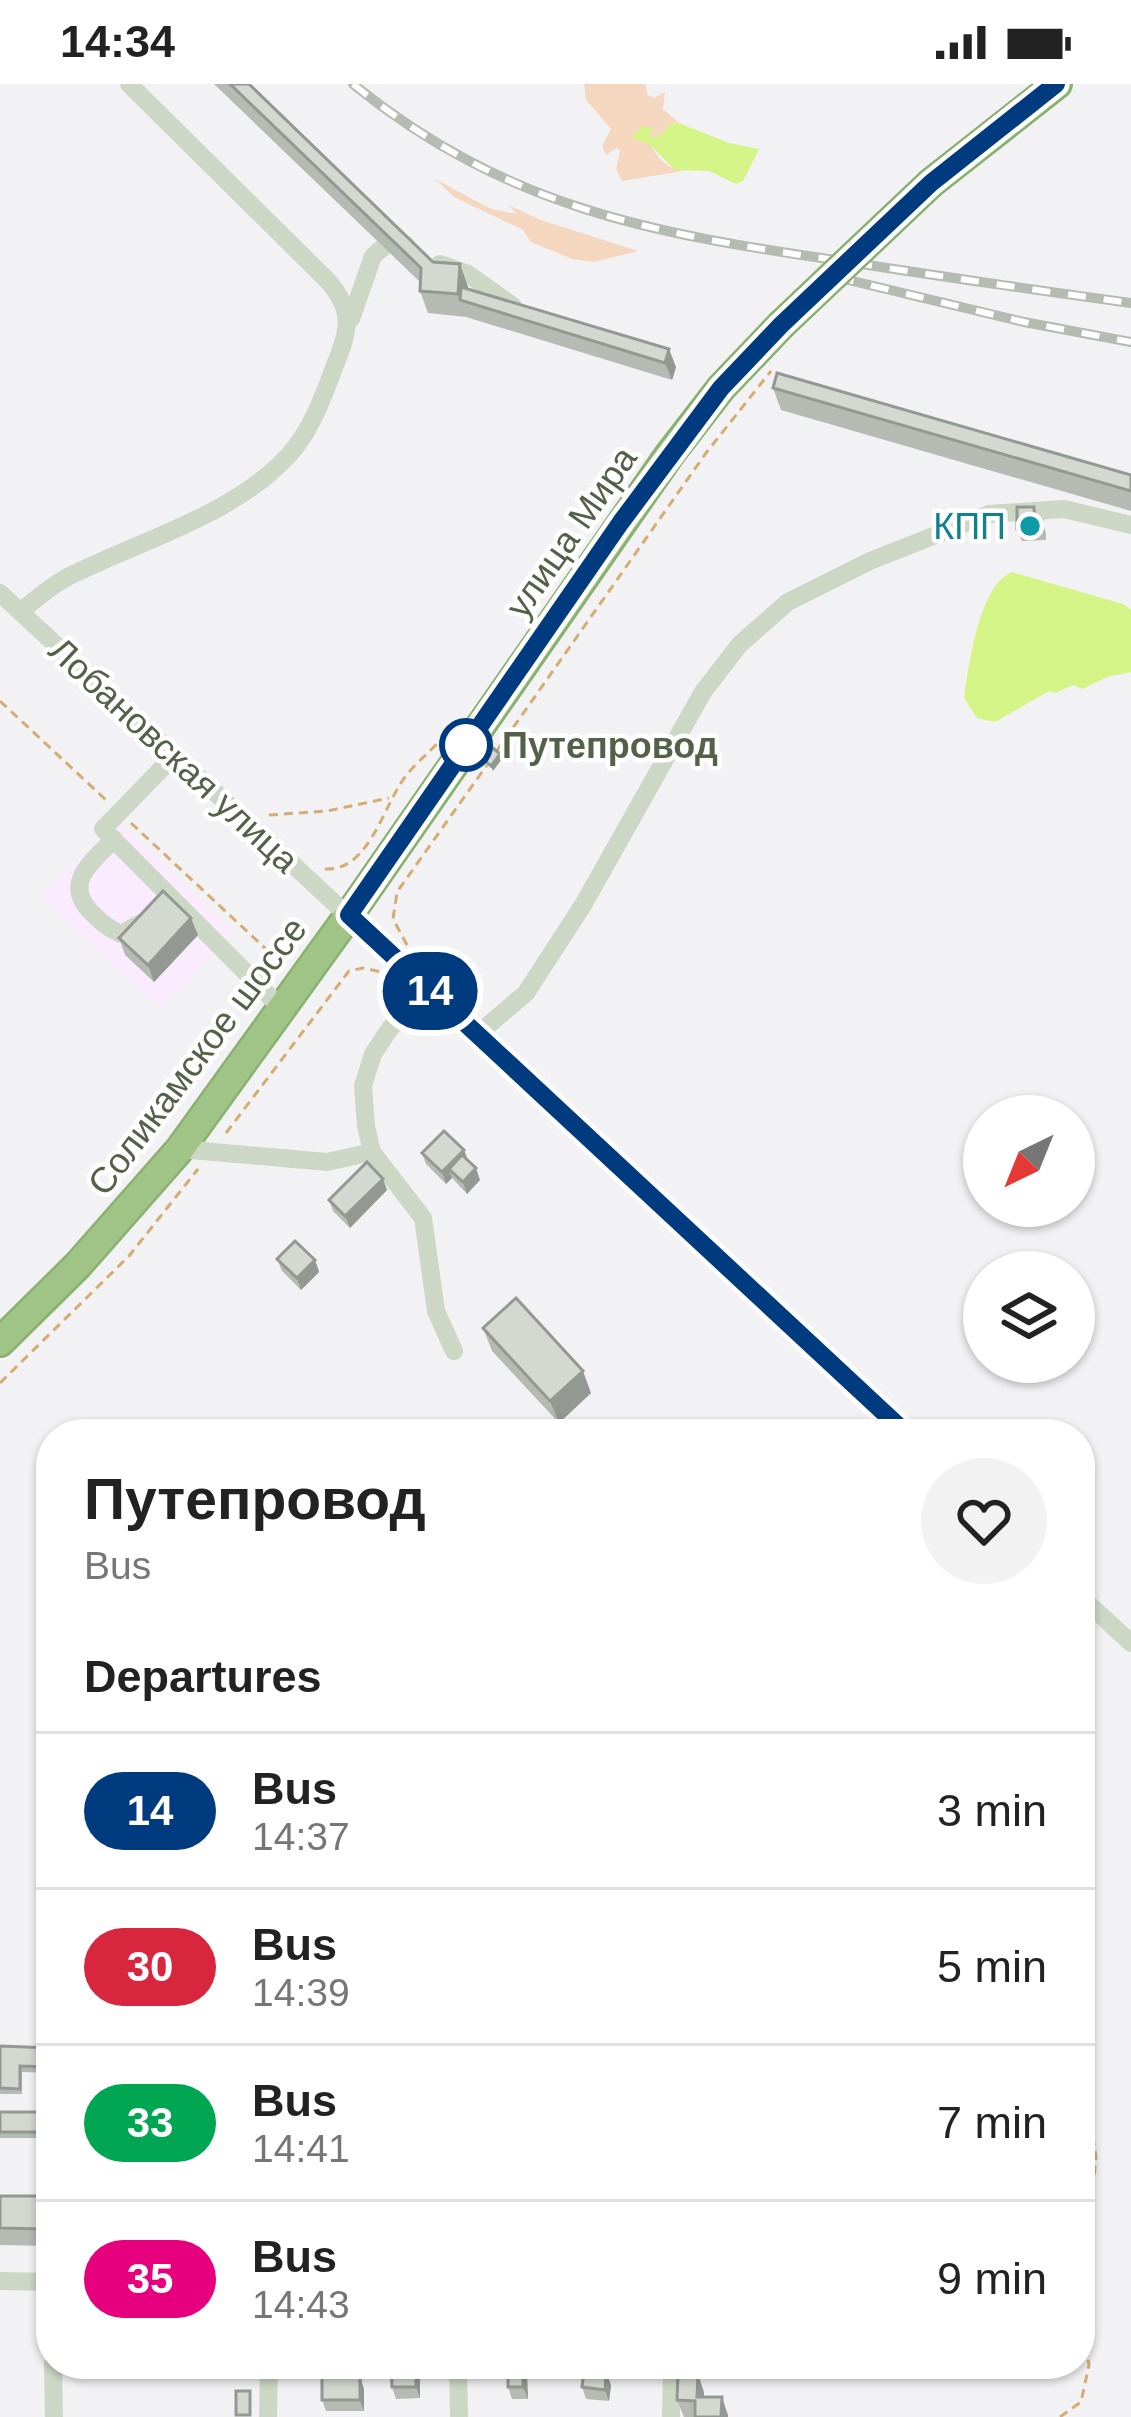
<!DOCTYPE html>
<meta charset="utf-8">
<style>
:root{--surface:#fff;--page:#f2f2f2;--text:#222;--muted:#767676;--line:#e0e0e0}
body{margin:0;font-family:Arial,sans-serif;background:var(--page);color:var(--text);height:100vh;display:flex;flex-direction:column;font-size:45px;white-space:nowrap}
*{box-sizing:border-box;margin:0}
p{font-size:39px;color:var(--muted)}
.icon{flex:none;width:66px;height:66px;fill:none;stroke:currentColor;stroke-width:2;stroke-linecap:round;stroke-linejoin:round}
.map{position:relative;flex:1;overflow:hidden}
.side{position:absolute;left:36px;top:1335px;width:1059px;height:960px;display:flex;flex-direction:column;background:var(--surface);border-radius:48px;box-shadow:0 3px 9px #0004}
.side>*{flex:none}
.badge{padding:0 24px;border-radius:39px;font-size:42px;line-height:78px}
.needle{width:78px;rotate:223deg}
.controls{position:absolute;left:963px;top:1011px;display:grid;gap:24px}
.controls a{display:grid;place-items:center;width:132px;height:132px;border-radius:50%;background:var(--surface);box-shadow:0 3px 9px #0004;font-size:60px}
.map>.badge{position:absolute;translate:-50% -50%;box-shadow:0 0 0 6px #fff}
h2{padding:0 48px;font-size:45px;line-height:108px}
.round{display:grid;place-items:center;flex:none;width:126px;height:126px;border-radius:63px;background:var(--page)}
.head{display:flex;align-items:center;justify-content:space-between;height:204px;padding:0 48px}
h1{font-size:57px;font-weight:700;line-height:90px}
ul{padding:0;list-style:none}
li{display:flex;align-items:center;gap:36px;height:156px;padding:0 48px;border-top:3px solid var(--line)}
li div{flex:1}
li b{display:block;font-size:45px}
li em{font-style:normal}
li .badge{min-width:132px;font-weight:700;text-align:center}
.status{display:flex;justify-content:space-between;align-items:center;height:84px;padding:0 60px;background:var(--surface);direction:ltr}
.status svg{height:33px;fill:currentColor}
.map>svg:first-child{display:block}
.commercial{fill:#faecfe}
.green{fill:#f4d7be}
.water{fill:#d5f488}
.lines{fill:none;stroke-linecap:round;stroke-linejoin:round}
.highway-casing{stroke:#8ab071;stroke-width:32}
.path{stroke:#d5ac73;stroke-width:3;stroke-dasharray:9 6;stroke-linecap:butt}
.minor{stroke:#cdd7c5;stroke-width:18}
.highway{stroke:#9fc486;stroke-width:27}
.rail-casing{stroke:#b4bbb1;stroke-width:10}
.rail{stroke:#fff;stroke-width:6;stroke-dasharray:18;stroke-linecap:butt}
.highway-bridge-casing{stroke:#8ab071;stroke-width:32;stroke-linecap:butt}
.highway-bridge{stroke:#9fc486;stroke-width:27}
.wall{fill:#b5bbb3}
.shaded-wall{fill:#949892}
.building{fill:#d3d9d0;stroke:#949892;stroke-width:3}
.line-casing{stroke:#fff;stroke-width:27}
.line{stroke:#003b80;stroke-width:18}
.culture-dot{fill:#0f9aa8;stroke:#fff;stroke-width:4.5}
.stop-dot{fill:#fff;stroke:#003b80;stroke-width:6}
.labels{text-anchor:middle;dominant-baseline:central;stroke-width:9;stroke-linejoin:round;paint-order:stroke}
.culture-label{font-size:36px;fill:#0d838f;stroke:#fff;text-anchor:end}
.street-label{font-size:36px;fill:#536148;stroke:#fff}
.stop-label{font-size:36px;font-weight:bold;fill:#536148;stroke:#fff;text-anchor:start}
</style>
<div class="status"><b>14:34</b><svg viewBox="0 0 49 12"><path d="M0 12V9h3v3zM5 12V6h3v6zM10 12V3h3v9zM15 12V0h3v12zM26 1h20v11H26zM47 4h2v5h-2z"/></svg></div>
<div class="map">
<svg width="1131" height="2333" viewBox="0 0 1131 2333">
<rect width="100%" height="100%" fill="#f2f2f4"/>
<!-- commercial -->
<path class="commercial" d="M119 738 234 848 161 925 40 812Z"/>
<!-- green -->
<path class="green" d="M584 0H645L648 11 654 14 665 8 663 25 679 39 670 40 662 50 652 54 649 49 653 45 648 43C649 64 660 83 683 87L622 97 616 85 620 67 617 64 606 71 602 62 611 45 586 16Z
M435 95 491 125 517 130 508 121 541 136 638 167 594 178 572 175 531 158 523 146 454 113Z"/>
<!-- water -->
<path class="water" d="M679 39 729 59 759 65 743 97 736 100 709 87 675 86 649 60 631 54 642 42 654 44 649 49 652 54 662 50 670 40Z
M1012 488 1123 520 1131 526V588L1107 593 1083 605 1073 601 1055 609 1049 607 995 638 977 634 964 614C969 581 979 501 1012 488Z"/>
<g class="lines">
<!-- highway casing -->
<g class="highway-casing">
<path id="highway" d="M931 99 1057 0
M0 1258 78 1181 180 1065 349 831 670 370 721 304 781 241"/>
</g>
<!-- path -->
<path class="path" d="M0 617 106 716
M496 668 706 369 771 287
M269 731 327 727 389 714
M131 739 282 880
M325 785C371 788 384 716 409 688 422 673 437 662 449 646
M407 861 393 835 397 808 487 681
M226 1049 349 887 363 884 381 888
M0 1299 129 1172 198 1085
M1080 1567 1094 1551
M1060 2333 1081 2318 1089 2281 1081 2225 1096 2073 1086 2007 1080 1996"/>
<!-- minor -->
<path class="minor" d="M440 180 468 190 513 222
M351 235 373 172 387 160 406 161
M0 509 907 1350
M20 528C34 517 48 504 64 495 137 457 232 433 289 371 312 345 323 313 335 281 349 247 354 228 329 198L129 0
M174 672 103 745 281 924
M114 755C93 777 63 798 90 827 100 837 107 844 121 850L145 837
M429 906 391 943 373 970 363 1002 366 1042 372 1068 423 1134 436 1227 454 1267
M478 950 526 909 583 821 703 608 740 560 788 518 870 477 989 430 1064 425 1131 441
M180 1065 327 1078 372 1068
M1080 1512 1131 1559
M0 2197 51 2198
M53 2280 54 2333
M458 2280 459 2333
M268 2333 269 2280
M671 2333 672 2280"/>
<!-- highway -->
<use href="#highway" class="highway"/>
<!-- rail casing -->
<g class="rail-casing">
<path id="rail" d="M353 0C506 124 654 150 842 177 938 192 1035 206 1131 219
M836 193 1024 238 1131 258"/>
</g>
<!-- rail -->
<use href="#rail" class="rail"/>
<!-- highway-bridge casing -->
<g class="highway-bridge-casing">
<path id="highway-bridge" d="M781 241 931 99"/>
</g>
<!-- highway-bridge -->
<use href="#highway-bridge" class="highway-bridge"/>
</g>
<!-- wall -->
<path class="wall" d="M214 0H249L433 178 460 180 468 205 676 283 672 296 466 233 428 229 420 207V198Z
M773 304 1131 391V427L781 326Z
M1038 434V437H1042L1046 449V456L1022 457 1017 445Z
M198 851 154 898 125 871 119 854Z
M464 1066 468 1077 480 1096 467 1110 452 1094 446 1100 426 1080 422 1069Z
M383 1095 387 1106 350 1144 333 1127 329 1116Z
M277 1175 315 1176 319 1188 301 1206 282 1187Z
M483 1244 591 1309 559 1339 492 1267Z
M0 1962 51 1964V1989L22 1988V2010H0Z
M0 2028H51V2054H0Z
M0 2112 50 2130V2162L0 2161Z
M290 2280V2295L280 2294 278 2289Z
M523 2280 527 2292 528 2315H512L508 2303Z
M698 2280H728V2289H702Z
M420 2289V2314L396 2315 392 2303Z
M606 2289 611 2301 609 2317 586 2315 582 2303Z
M364 2305V2327H326L322 2316Z
M704 2308V2313L728 2331V2333H684L677 2316Z"/>
<!-- shaded-wall -->
<path class="shaded-wall" d="M460 180 468 203 467 218 460 216 458 210Z
M669 265 676 283 672 296 665 279Z
M500 670 502 675 493 687 491 682Z
M191 834 198 851 154 898 148 881Z
M464 1066 468 1077 449 1085 452 1094 446 1100 442 1088Z
M476 1084 480 1096 467 1110 463 1098Z
M383 1095 387 1106 350 1144 345 1132Z
M315 1176 319 1188 301 1206 297 1194Z
M583 1287 591 1309 559 1339 550 1317Z
M44 2112 50 2130V2162L44 2145Z
M416 2280 420 2289V2314L416 2303Z
M523 2280 527 2292 528 2315 523 2303Z
M606 2289 611 2301 609 2317 605 2306Z
M698 2291 704 2308V2330L697 2313Z
M360 2293 364 2305V2327L360 2316Z
M722 2313 728 2331V2333H721Z"/>
<!-- building -->
<path class="building" d="M230 0H249L433 178 460 180 458 210 420 207 421 184Z
M461 203 669 265 665 279 460 216Z
M777 289 1131 391V407L773 304Z
M1017 423H1034L1035 438 1042 437V445H1017Z
M493 664 500 670 491 682 484 676Z
M163 807 191 834 148 881 119 854Z
M444 1047 464 1066 442 1088 422 1069Z
M462 1071 476 1084 463 1098 449 1085Z
M367 1078 383 1095 345 1132 329 1116Z
M295 1157 315 1176 297 1194 277 1175Z
M516 1214 583 1287 550 1317 483 1244Z
M0 1962 51 1964V1983L20 1982V2005L0 2004Z
M0 2028H51V2048H0Z
M0 2112H44V2145L0 2144Z
M279 2280H288V2289H278Z
M391 2280H416V2303H392Z
M508 2280H523V2303H508Z
M584 2287 606 2289 605 2306 582 2303Z
M678 2290 698 2291 697 2313H722L721 2333H695V2317L677 2316Z
M322 2293H360V2316H322Z
M236 2307H250V2331H236Z"/>
<g class="lines">
<!-- line casing -->
<g class="line-casing">
<path id="line" d="M907 1350 349 831 621 438 721 304 781 241 931 99 1056 0"/>
</g>
<!-- line -->
<use href="#line" class="line"/>
</g>
<!-- markers -->
<circle class="culture-dot" cx="1030" cy="442" r="12"/>
<circle class="stop-dot" cx="466" cy="661" r="24"/>
<g class="labels">
<!-- culture labels -->
<g class="culture-label">
<text x="1006" y="442">КПП</text>
</g>
<!-- street labels -->
<g class="street-label">
<text transform="translate(571 448) rotate(-55)">улица Мира</text>
<text transform="translate(174 671) rotate(43)">Лобановская улица</text>
<text transform="translate(197 972) rotate(-53)">Соликамское шоссе</text>
</g>
<!-- stop labels -->
<g class="stop-label">
<text x="502" y="661">Путепровод</text>
</g>
</g>
</svg>
<div class="controls">
<a><svg class="needle" viewBox="-14 -14 28 28"><path d="M0-13l5 13h-10z" fill="#e53935"/><path d="M0 13l5-13h-10z" fill="#767676"/></svg></a>
<a><svg class="icon" aria-label="layers" viewBox="0 0 24 24"><path d="M12 4l9 5-9 5-9-5zM3 14l9 5 9-5"/></svg></a>
</div>
<b class="badge" style="left:430px;top:907px;background:#003b80;color:#fff">14</b>
<section class="side">
<div class="head"><div><h1>Путепровод</h1><p>Bus</p></div><a class="round"><svg class="icon" aria-label="heart" viewBox="0 0 24 24"><path d="M12 20l-8-8c-3-5 5-10 8-4 3-6 11-1 8 4z"/></svg></a></div>
<h2>Departures</h2>
<ul>
<li><span class="badge" style="background:#003b80;color:#fff">14</span><div><b>Bus</b><p>14:37</p></div><em>3 min</em></li>
<li><span class="badge" style="background:#d7263d;color:#fff">30</span><div><b>Bus</b><p>14:39</p></div><em>5 min</em></li>
<li><span class="badge" style="background:#00a651;color:#fff">33</span><div><b>Bus</b><p>14:41</p></div><em>7 min</em></li>
<li><span class="badge" style="background:#e6007e;color:#fff">35</span><div><b>Bus</b><p>14:43</p></div><em>9 min</em></li>
</ul>
</section>
</div>
